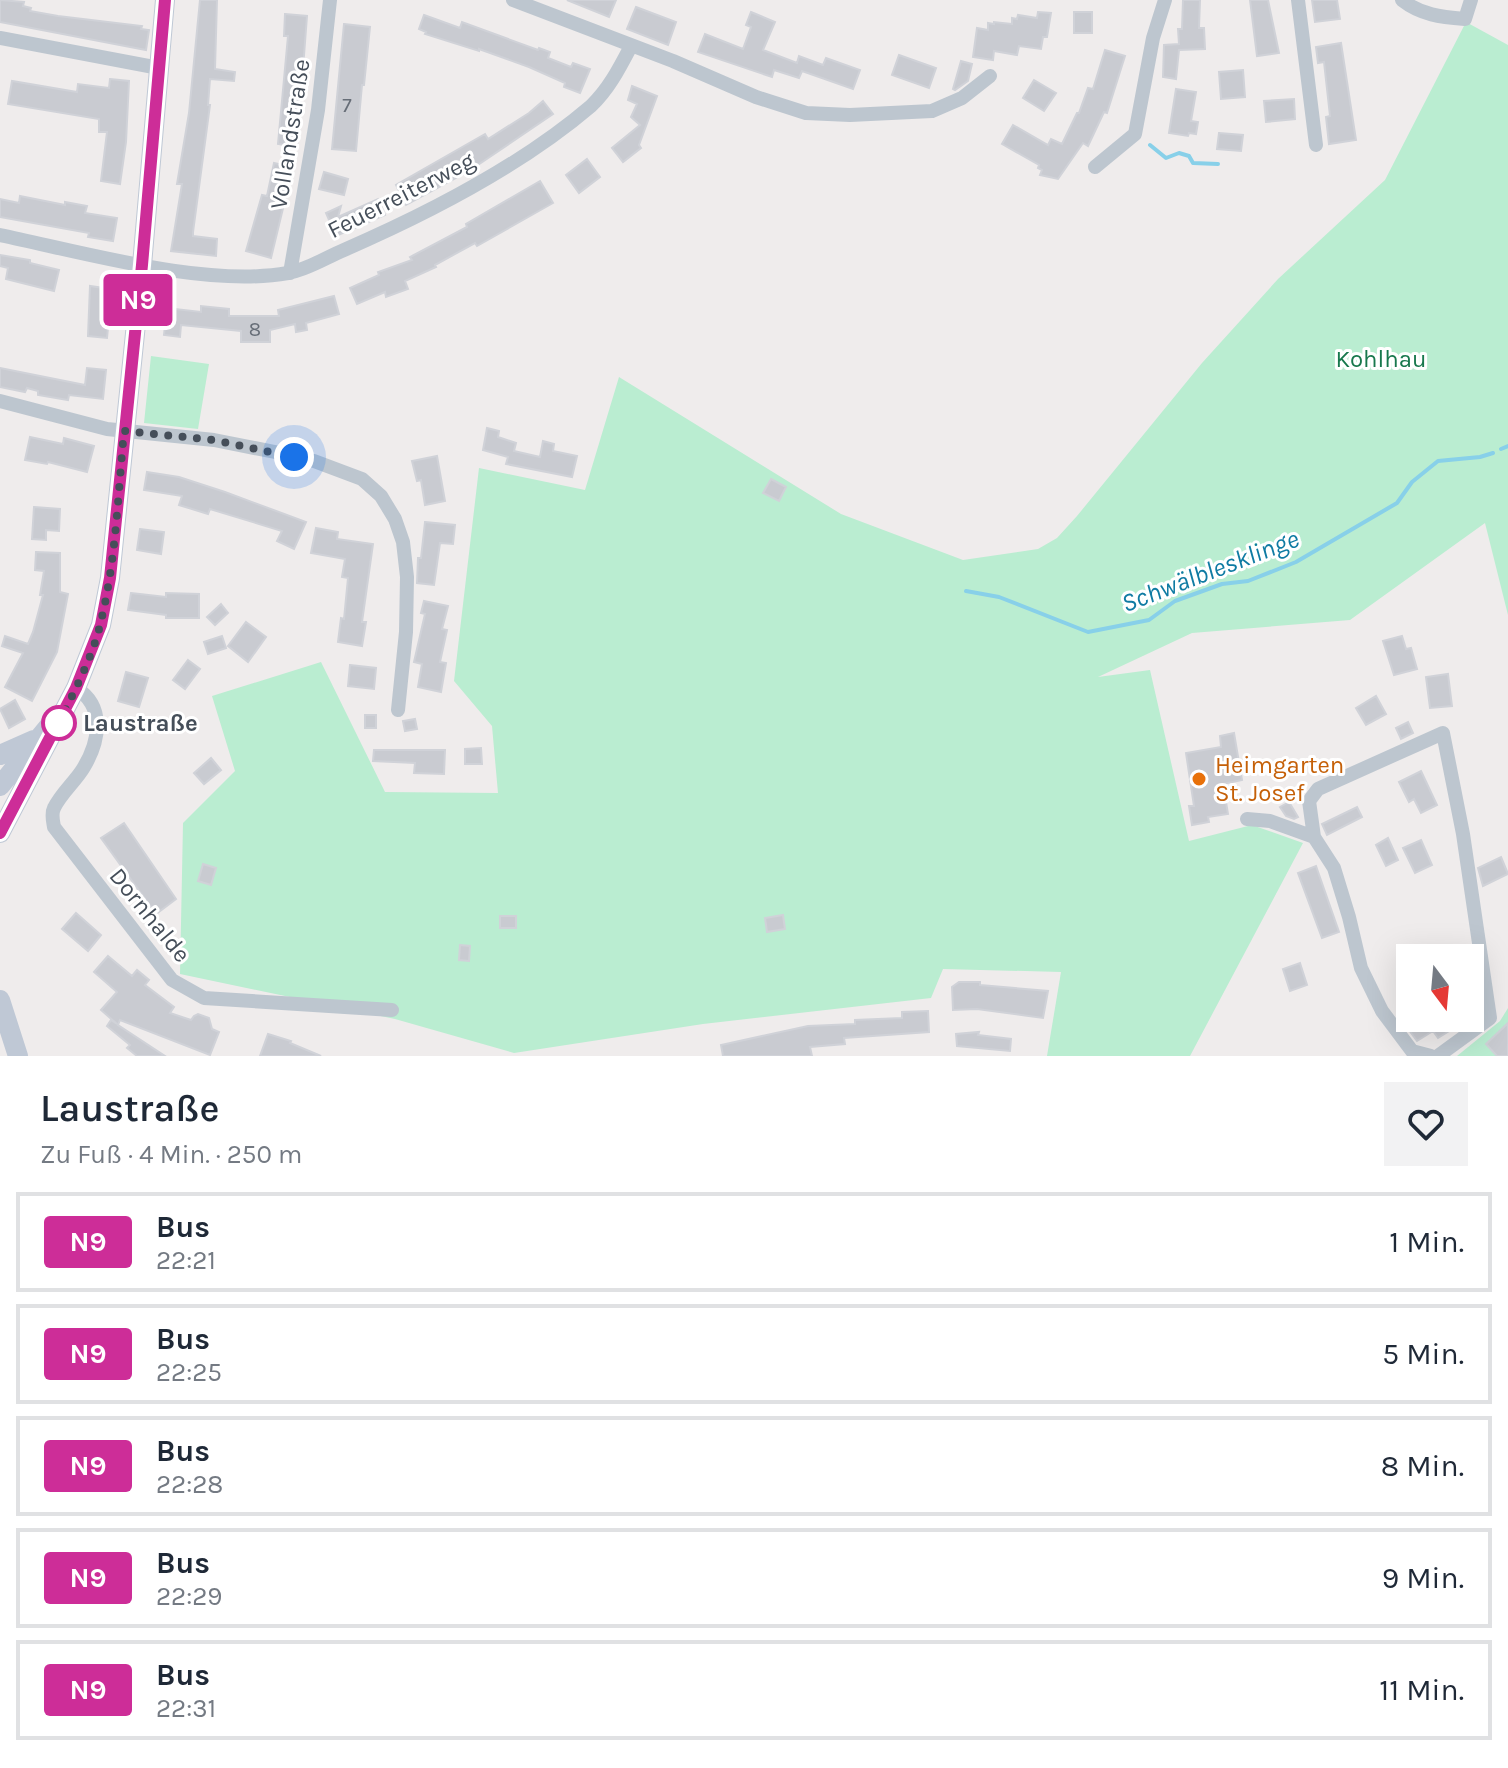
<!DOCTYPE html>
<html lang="de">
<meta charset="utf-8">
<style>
:root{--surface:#fff;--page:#f2f2f3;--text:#1f2937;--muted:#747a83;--line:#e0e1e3}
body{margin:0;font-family:Karla,sans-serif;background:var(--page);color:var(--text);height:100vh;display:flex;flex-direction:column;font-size:30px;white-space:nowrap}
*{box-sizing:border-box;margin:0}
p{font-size:26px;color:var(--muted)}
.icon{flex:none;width:44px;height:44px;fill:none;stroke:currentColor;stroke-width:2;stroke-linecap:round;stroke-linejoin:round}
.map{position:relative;height:1056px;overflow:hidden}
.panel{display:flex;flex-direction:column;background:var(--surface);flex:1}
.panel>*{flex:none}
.badge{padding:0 16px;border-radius:6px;font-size:28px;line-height:52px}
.needle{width:52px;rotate:164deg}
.controls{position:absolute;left:1396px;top:944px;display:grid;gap:16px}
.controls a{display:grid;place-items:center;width:88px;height:88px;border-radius:0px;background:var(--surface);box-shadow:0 8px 32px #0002;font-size:40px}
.you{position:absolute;width:40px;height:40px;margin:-20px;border:6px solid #fff;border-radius:50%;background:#1a73e8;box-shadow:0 0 0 12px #1a73e833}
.map>.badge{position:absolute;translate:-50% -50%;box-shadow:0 0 0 4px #fff}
.round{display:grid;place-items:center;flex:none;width:84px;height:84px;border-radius:0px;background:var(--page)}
.head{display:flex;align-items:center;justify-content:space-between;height:136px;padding:0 40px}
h1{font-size:38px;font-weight:600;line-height:60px}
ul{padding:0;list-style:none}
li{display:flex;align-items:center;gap:24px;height:100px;margin:0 16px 12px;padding:0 24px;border:4px solid var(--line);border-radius:0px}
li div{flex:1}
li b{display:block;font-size:30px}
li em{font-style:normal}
li .badge{min-width:88px;font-weight:700;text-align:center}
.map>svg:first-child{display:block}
.green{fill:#baedd1}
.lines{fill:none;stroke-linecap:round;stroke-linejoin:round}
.stream{stroke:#88d0e9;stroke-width:4}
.building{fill:#c9cbd1;stroke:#d0d2d8;stroke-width:2}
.street{stroke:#bdc6cf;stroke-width:14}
.secondary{stroke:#bfc8d5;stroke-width:20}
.line-casing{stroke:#fff;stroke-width:18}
.line{stroke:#cd2d98;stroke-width:12}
.walk{stroke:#454e59;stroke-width:8;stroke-dasharray:0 14.4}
.stop-dot{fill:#fff;stroke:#cd2d98;stroke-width:4}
.food-dot{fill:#e8710a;stroke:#fff;stroke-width:3}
.labels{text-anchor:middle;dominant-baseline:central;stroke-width:6;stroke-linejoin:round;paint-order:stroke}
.number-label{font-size:20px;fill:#666d77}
.street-label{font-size:24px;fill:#454e59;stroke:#fff}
.park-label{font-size:24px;fill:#18784d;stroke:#fff}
.stop-label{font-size:24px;font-weight:bold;fill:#454e59;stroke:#fff;text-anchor:start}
.food-label{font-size:24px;fill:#c56008;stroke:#fff;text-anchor:start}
.water-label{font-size:26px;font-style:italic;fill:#0f7ba3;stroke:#fff}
</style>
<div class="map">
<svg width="1508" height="1056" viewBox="0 0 1508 1056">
<rect width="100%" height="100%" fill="#efecec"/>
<!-- green -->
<path class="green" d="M1466 22 1508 45V615L1485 523 1350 620 1192 633 1098 677 1150 670 1189 841 1252 825 1303 843 1190 1056H1047L1061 972 943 969 931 998 703 1024 514 1053 395 1019 180 974 183 823 235 771 212 696 321 662 385 792 498 793 492 726 454 681 479 468 585 490 619 377 841 514 963 560 1038 549 1057 538 1077 516 1202 363 1278 279 1385 180Z
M151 356 209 364 198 429 144 423Z
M1508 1008V1056H1457L1500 1021Z"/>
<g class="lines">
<!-- stream -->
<path class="stream" d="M1150 145 1166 158 1179 153 1189 156 1193 163 1218 164
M1501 449 1508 446
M966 591 999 597 1088 632 1149 620 1175 601 1222 584 1248 581 1296 562 1397 503 1412 482 1438 461 1480 457 1493 453"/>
</g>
<!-- building -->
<path class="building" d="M0 0 24 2 23 6 31 8 30 11 58 16 142 26 141 29 149 30 146 50 0 22Z
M200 0H217L215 69 235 72 234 81 210 79 208 105H210L193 232V236L217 239 216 256 171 251 182 184H177L189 113Z
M567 0H616L609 17Z
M1183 0H1200L1199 28H1204L1205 49 1179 50 1176 79 1163 77 1164 45 1179 44 1178 29H1182Z
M1250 0H1268L1279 53 1257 56Z
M1312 0H1337L1340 19 1315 22Z
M636 7 676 22 668 45 627 29Z
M751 12 775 22 763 50 797 63 799 56 823 65 826 58 860 70 853 89 802 71 799 78 774 70 772 77 698 52 705 34 743 49 751 27 746 25Z
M1038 12 1051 13 1047 37H1043L1041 49 1019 46 1017 55 994 51 993 60 973 57 977 28 988 30V23L994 24V22L1012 24V18L1017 19 1018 15 1037 18Z
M1074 12H1092V33H1074Z
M285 14 307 16 297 147 278 144 288 36H284Z
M424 15 460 28 462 22 538 50 539 48 550 52 548 58 571 67 573 63 590 69 580 93 564 87 565 83 529 67 479 49V51L425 34 426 32 419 29Z
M344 24 370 27 364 85H362L356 151 332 149Z
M1341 43 1356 140 1329 144 1326 117 1330 116 1324 62 1318 63 1316 47Z
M1105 50 1125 56 1107 113 1104 112 1088 146 1083 143 1058 179 1040 175 1042 170 1038 168 1039 165 1002 144 1013 125 1048 145 1051 139 1062 144 1077 113H1079L1088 88 1093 89Z
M899 55 936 68 929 88 892 75Z
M961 61 972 64 968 81 955 90 953 89Z
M1243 70 1245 97 1221 99 1219 72Z
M110 79 129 81 126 142 120 184 101 181 107 132H99V119L8 104 12 81 77 92 78 84 109 88Z
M1034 80 1056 93 1044 111 1023 98Z
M632 86 657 96 639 145 641 148 623 162 612 148 640 125 631 117 637 104 628 100Z
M1176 89 1196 92 1191 121 1198 122 1196 134 1189 133 1188 136 1169 133Z
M1294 99 1295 119 1266 122 1264 101Z
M543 101 553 114 469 171 406 205 396 185 485 134 488 139 529 113Z
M1219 133 1243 135 1241 151 1217 149Z
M587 159 600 177 579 193 566 175Z
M274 163 293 167 271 258 246 251 262 195 267 196Z
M324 172 348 179 344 195 319 189Z
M540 181 553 203 477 246 475 243 435 265 436 267 405 281 408 289 386 297 385 292 357 304 350 288 379 275 378 272 412 260 410 257 467 227 466 224Z
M20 196 65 205V202L87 206 85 213 117 218 113 241 88 237 89 233 0 217V199L19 203Z
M378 199 385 215 336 236 326 213 341 206 338 217Z
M0 255 30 260V263L59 270 54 291 6 279 8 268 0 266Z
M104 279 121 280 120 298H111L107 338 88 336 90 286 104 288Z
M334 296 339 314 306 323 307 330 296 332 295 324 270 330V342H241V331L181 325 180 337 164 335 167 308 201 312V306L229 309V316H279L278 310Z
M0 368 85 385 87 368 106 370 103 399 69 395 68 400 38 395V391L27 388 25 392 0 387Z
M487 428 499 431 498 437 516 443 514 451 540 457 543 441 554 444 553 451 577 456 572 477 506 464 508 457 483 450Z
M30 437 63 444 64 438 94 446 87 472 48 462 47 464 25 460Z
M437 456 445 501 425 505 421 480 417 481 412 461Z
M147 472 179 477 225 492 306 522 294 549 277 541 282 531 210 509 208 514 179 505 182 496 144 490Z
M771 479 786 487 779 501 763 493Z
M34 507 60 509 59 531 46 530V540L32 539Z
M425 522 455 525 453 544 440 543 434 585 417 583 418 558H421Z
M316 528 338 532 337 539 373 544 362 622H366L362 646 338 642 341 618 344 619 348 578 342 577 345 559 311 553Z
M140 529 164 532 161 554 137 550Z
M36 552 60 553V592L68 594 57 652 32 701 5 687 23 653 2 646 5 636 28 644 33 632 43 595H40L44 571 35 570Z
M131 593 166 597V593L199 594V618H166V615L128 610Z
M424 601 448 606 442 629 447 630 440 662 446 663 441 692 418 687 422 664 414 662 425 614 421 613Z
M221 604 228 613 215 625 207 617Z
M246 622 266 637 248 662 228 646Z
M222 636 226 648 208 654 204 642Z
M1402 636 1406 649 1411 648 1417 669 1394 675 1383 641Z
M188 660 200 669 185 689 173 680Z
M350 665 376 668 374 689 348 686Z
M126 672 148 678 139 707 118 701Z
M1448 674 1452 706 1430 708 1426 677Z
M1376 696 1386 714 1366 725 1356 708Z
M15 700 25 719 9 728 0 709Z
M365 715H376V728H365Z
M415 719 417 729 405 731 403 721Z
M1408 722 1413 733 1401 739 1396 728Z
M1234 733 1242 780 1223 784 1228 814 1208 817 1209 822 1192 825 1189 806H1194L1186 753 1221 747 1220 736Z
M481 748 482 764H465V749Z
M374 750H445L444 774 414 773 415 763 373 761Z
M211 758 221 770 204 784 194 773Z
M1421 771 1437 805 1421 813 1414 799 1409 802 1399 782Z
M1289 802 1298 817 1294 819 1286 816 1280 807Z
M1357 807 1362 817 1327 835 1322 824Z
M124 823 176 899 156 914 101 838Z
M1388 838 1398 860 1386 866 1376 845Z
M1421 840 1432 865 1415 873 1403 848Z
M1501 857 1508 874 1483 886 1478 868Z
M203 864 216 868 211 885 198 881Z
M1316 866 1339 932 1322 938 1298 873Z
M76 913 101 935 88 951 62 929Z
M783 915 785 929 767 932 765 918Z
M500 916H516V928H500Z
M460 945 470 946 469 961 459 960Z
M108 956 132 976 137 970 149 980 145 985 174 1007 170 1013 191 1020 194 1016 198 1014 209 1018 212 1029 219 1032 210 1055 120 1020 118 1025 165 1056H137L127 1048 130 1045 107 1026 111 1020 117 1024 101 1010 117 992 94 972Z
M1300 963 1307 985 1290 991 1283 969Z
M959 982H980V985L1048 991 1043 1018 977 1009 953 1010 952 987Z
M928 1011 929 1032 844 1038 845 1044 810 1047 812 1056H723L721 1045 808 1026 855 1024V1020L902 1018V1012Z
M1400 1018H1425L1431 1028 1446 1018H1470L1438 1038 1433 1031 1417 1041Z
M1508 1023V1056H1497L1486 1044Z
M979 1032 978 1035 1011 1039 1010 1051 957 1046 956 1034Z
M268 1034 291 1041 290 1043 321 1056H260Z"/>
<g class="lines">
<!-- street -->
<path class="street" d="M513 0 673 61 756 97 806 113 850 115 932 111 962 98 990 76
M1298 0 1316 145
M1402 0C1421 15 1441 17 1465 19L1471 0
M0 38 159 68
M1095 167 1135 134 1153 38 1165 0
M0 235C82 252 207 288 288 273 307 270 327 257 344 250 427 214 522 165 591 106 609 89 620 67 631 46
M290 273 318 110 330 0
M0 401 107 429 214 440 275 452 314 461 362 479 381 496 395 519 403 542 407 577 406 632 398 710
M76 688C105 706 100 740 84 767 76 781 61 793 54 808 51 814 53 821 54 827L172 980 204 998 392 1010
M1247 819 1270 821 1314 837
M1431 1056 1412 1051 1382 1011 1361 968 1349 917 1334 868 1314 837 1309 801 1318 789 1443 733 1463 834 1490 1018 1438 1056"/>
<!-- secondary -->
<path class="secondary" d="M0 755 34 740
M0 786 49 726
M0 833 76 688 101 625 110 578 142 265 165 0
M0 1000 18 1056"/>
</g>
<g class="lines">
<!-- line casing -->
<g class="line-casing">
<path id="line" d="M0 833 76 688 101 625 110 578 142 265 165 0"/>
</g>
<!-- line -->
<use href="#line" class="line"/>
<!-- walk -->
<path class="walk" d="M59 723 56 729C72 695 93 658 101 621 116 560 118 494 124 431L214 440 294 457"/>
</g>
<!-- markers -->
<circle class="stop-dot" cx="59" cy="723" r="16"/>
<circle class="food-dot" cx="1199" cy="779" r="8"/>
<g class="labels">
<!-- number labels -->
<g class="number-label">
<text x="347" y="105">7</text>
<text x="255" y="329">8</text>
</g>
<!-- street labels -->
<g class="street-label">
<text transform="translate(290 134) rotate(-81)">Vollandstraße</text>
<text transform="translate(401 195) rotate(-27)">Feuerreiterweg</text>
<text transform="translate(150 915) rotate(51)">Dornhalde</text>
</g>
<!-- park labels -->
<g class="park-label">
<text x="1381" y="359">Kohlhau</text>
</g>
<!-- stop labels -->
<g class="stop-label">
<text x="83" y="723">Laustraße</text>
</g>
<!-- food labels -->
<g class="food-label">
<text x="1215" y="765">Heimgarten<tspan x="1215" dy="28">St. Josef</tspan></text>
</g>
<!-- water labels -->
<g class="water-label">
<text transform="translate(1210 571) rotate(-21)">Schwälblesklinge</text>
</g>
</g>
</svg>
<div class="controls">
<a><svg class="needle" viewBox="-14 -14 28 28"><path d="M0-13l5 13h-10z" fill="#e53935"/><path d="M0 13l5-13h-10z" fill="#747a83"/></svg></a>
</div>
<div class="you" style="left:294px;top:457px"></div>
<b class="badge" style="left:138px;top:300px;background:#cd2d98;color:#fff">N9</b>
</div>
<section class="panel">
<div class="head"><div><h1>Laustraße</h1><p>Zu Fuß · 4 Min. · 250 m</p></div><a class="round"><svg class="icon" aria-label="heart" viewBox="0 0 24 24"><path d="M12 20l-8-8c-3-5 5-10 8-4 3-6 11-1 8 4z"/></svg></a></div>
<ul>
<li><span class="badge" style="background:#cd2d98;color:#fff">N9</span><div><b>Bus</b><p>22:21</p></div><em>1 Min.</em></li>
<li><span class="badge" style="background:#cd2d98;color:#fff">N9</span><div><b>Bus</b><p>22:25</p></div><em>5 Min.</em></li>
<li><span class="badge" style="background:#cd2d98;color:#fff">N9</span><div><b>Bus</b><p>22:28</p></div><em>8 Min.</em></li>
<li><span class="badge" style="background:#cd2d98;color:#fff">N9</span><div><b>Bus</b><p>22:29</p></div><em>9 Min.</em></li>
<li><span class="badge" style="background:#cd2d98;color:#fff">N9</span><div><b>Bus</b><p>22:31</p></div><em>11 Min.</em></li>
</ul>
</section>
